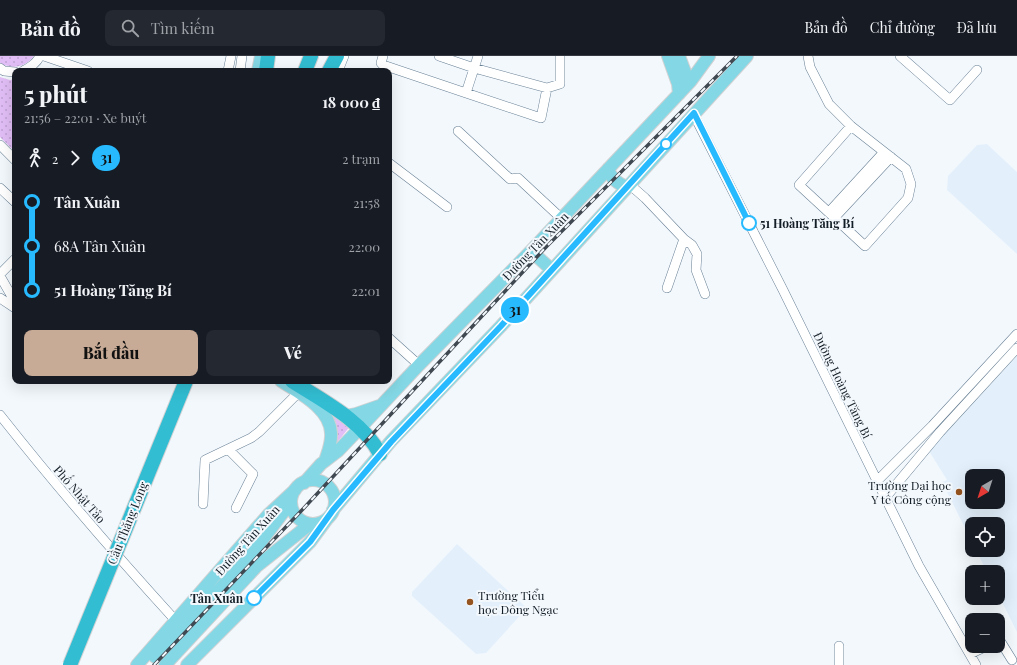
<!DOCTYPE html>
<html lang="vi">
<meta charset="utf-8">
<style>
:root{--surface:#171b24;--page:#242831;--text:#f1f3f6;--muted:#9ea1a6;--line:#363941;--accent:#c8ab96}
body{margin:0;font-family:"Playfair Display",serif;background:var(--page);color:var(--text);height:100vh;display:flex;flex-direction:column;font-size:15px;white-space:nowrap}
*{box-sizing:border-box;margin:0}
p{font-size:13px;color:var(--muted)}
.icon{flex:none;width:22px;height:22px;fill:none;stroke:currentColor;stroke-width:2;stroke-linecap:round;stroke-linejoin:round}
.map{position:relative;flex:1;overflow:hidden}
.panel{position:absolute;left:12px;top:12px;width:380px;height:316px;display:flex;flex-direction:column;background:var(--surface);border-radius:8px;box-shadow:0 4px 16px #0002}
.panel>*{flex:none}
.badge{padding:0 8px;border-radius:13px;font-size:14px;line-height:26px}
.needle{width:26px;rotate:219deg}
.tools{position:absolute;left:965px;top:413px;display:grid;gap:8px}
.tools a{display:grid;place-items:center;width:40px;height:40px;border-radius:8px;background:var(--surface);box-shadow:0 4px 16px #0002;font-size:20px}
.map>.badge{position:absolute;translate:-50% -50%;box-shadow:0 0 0 2px #fff}
.legs{display:flex;align-items:center;gap:6px;height:44px;padding:0 12px;font-size:13px}
.legs p{margin-inline-start:auto}
.headline{display:flex;align-items:center;justify-content:space-between;height:68px;padding:0 12px}
h1{font-size:22px;font-weight:800;line-height:30px}
.button{display:flex;gap:8px;margin-top:auto;padding:8px 12px}
.button a{flex:1;height:46px;border-radius:8px;background:var(--accent);color:#111;font-size:16px;font-weight:800;line-height:46px;text-align:center}
.button a+a{background:var(--page);color:var(--text)}
ul{padding:0 12px;list-style:none}
li{display:flex;align-items:center;gap:14px;height:44px;font-size:15px}
li i{display:grid;place-items:center;width:6px;height:100%;margin:0 5px;background:currentColor}
li i::after{content:'';width:10px;height:10px;margin:-5px;border:3px solid;border-radius:50%;background:var(--surface)}
li p{margin-inline-start:auto}
li:first-child i{background:linear-gradient(#0000 50%,currentColor 0)}
li:last-child i{background:linear-gradient(currentColor 50%,#0000 0)}
header{display:flex;align-items:center;gap:24px;box-sizing:border-box;height:56px;padding:0 20px;background:var(--surface);border-bottom:1px solid var(--line)}
header strong{font-size:19px}
nav{display:flex;gap:22px;margin-inline-start:auto;font-size:14px}
.search{width:280px;height:36px;background:var(--page);display:flex;align-items:center;gap:10px;box-sizing:border-box;padding:0 14px;border-radius:8px;color:var(--muted);font-size:15px}
.map>svg:first-child{display:block}
.built{fill:#e3f0fb;fill-rule:evenodd}
.grass{fill:url(#grass-dots)}
.lines{fill:none;stroke-linecap:round;stroke-linejoin:round}
.minor-casing{stroke:#698195;stroke-width:10}
.major-casing{stroke:#d0d2d3;stroke-width:14}
.highway-casing{stroke:#d0d2d3;stroke-width:16}
.minor{stroke:#fff;stroke-width:9}
.major{stroke:#84d7e4;stroke-width:12}
.highway{stroke:#32bdd2;stroke-width:14}
.rail-casing{stroke:#404951;stroke-width:3.5}
.rail{stroke:#f3f8fd;stroke-width:2;stroke-dasharray:6;stroke-linecap:butt}
.highway-bridge-casing{stroke:#d0d2d3;stroke-width:16;stroke-linecap:butt}
.highway-bridge{stroke:#32bdd2;stroke-width:14}
.line-1-casing{stroke:#fff;stroke-width:9}
.line-1{stroke:#27baff;stroke-width:6}
.stop-1-dot{fill:#fff;stroke:#27baff;stroke-width:2}
.poi-dot{fill:#965421;stroke:#f3f8fd;stroke-width:1.5}
.labels{text-anchor:middle;dominant-baseline:central;stroke-width:4;stroke-linejoin:round;paint-order:stroke}
.stop-label{font-size:12px;font-weight:bold;fill:#131d25;stroke:#f3f8fd;text-anchor:start}
.street-label{font-size:12px;fill:#131d25;stroke:#f3f8fd}
.poi-label{font-size:12px;fill:#131d25;stroke:#f3f8fd;text-anchor:end}
</style>
<header>
<strong>Bản đồ</strong>
<div class="search"><svg class="icon" aria-label="search" viewBox="0 0 24 24"><circle cx="10" cy="10" r="6"/><path d="M15 15l6 6"/></svg>Tìm kiếm</div>
<nav><a>Bản đồ</a><a>Chỉ đường</a><a>Đã lưu</a></nav>
</header>
<div class="map">
<svg width="1017" height="609" viewBox="0 0 1017 609">
<defs>
<pattern id="grass-dots" width="8" height="8" patternUnits="userSpaceOnUse"><rect width="8" height="8" fill="#e1bef6"/><path d="M2 2h.1M6 6h.1" fill="none" stroke="#c0a3d3" stroke-width="1.8" stroke-linecap="round"/></pattern>
</defs>
<rect width="100%" height="100%" fill="#f3f8fd"/>
<!-- built -->
<path class="built" d="M977 89 987 88 1017 116V198L947 134 948 120Z
M1017 300V576L998 538V516H987L976 494H998V468H972V486L942 426 947 424 929 395ZM972 420H998V446H972Z
M457 488 527 552 486 597 476 598 412 540V536Z"/>
<!-- grass -->
<path class="grass" d="M0 0H34C25 11 13 14 0 7Z
M0 21 10 24 15 23V96L0 81Z
M329 353 351 369 332 393Z"/>
<g class="lines">
<!-- minor casing -->
<g class="minor-casing">
<path id="minor" d="M44 0 88 15
M383 0 381 7 383 9 466 37
M439 0 474 12 547 32 560 28V0
M478 0 466 37 541 62 547 32
M808 0 810 11 829 48 851 70 906 113 911 128 908 142 865 190 799 129 851 70
M900 0 950 44 977 14
M0 12 4 15 15 16
M23 15C30 11 36 8 40 0
M228 15 231 0
M240 15 242 0
M338 15 344 0
M693 57 783 234 919 510 976 609
M458 75 510 123 518 122 561 162
M0 89 15 104
M389 107 447 151
M629 128 645 142 684 183 692 189 697 198 696 214 705 238
M0 132 15 146
M829 156 884 96
M835 161 891 101
M0 218 15 203
M0 220 15 246
M667 232 684 183
M0 242 15 252
M389 282 419 309
M0 359C56 430 115 498 176 565
M228 393 253 418 236 452
M877 425 932 370 1017 278
M885 442 940 376 1017 292
M203 448 205 404 251 382 259 376 298 337
M998 583H999L1012 604
M839 590V609
M970 598 987 590"/>
</g>
<!-- major casing -->
<g class="major-casing">
<path id="major" d="M668 0 678 28 679 38
M679 0 689 27
M258 15 261 0
M608 113C611 122 618 128 627 131
M531 195 552 214
M281 325C299 337 330 352 331 377 332 386 328 396 325 405
M346 360 356 358 379 350
M291 446a22 22 0 1 1 44 0a22 22 0 1 1-44 0Z
M304 427 321 408 338 395 360 372 419 309 531 195 690 26 709 0
M333 454 391 385 501 270 747 0
M155 601 248 503 291 446
M137 609 268 459 295 434
M165 609 257 510 310 468
M187 609 310 486 327 463"/>
</g>
<!-- highway casing -->
<g class="highway-casing">
<path id="highway" d="M266 15 268 0
M305 15 311 0
M329 15 337 0
M292 325C323 345 363 365 380 398"/>
</g>
<!-- minor -->
<use href="#minor" class="minor"/>
<!-- major -->
<use href="#major" class="major"/>
<!-- highway -->
<use href="#highway" class="highway"/>
<!-- rail casing -->
<g class="rail-casing">
<path id="rail" d="M154 609 303 453 547 190 737 0"/>
</g>
<!-- rail -->
<use href="#rail" class="rail"/>
<!-- highway-bridge casing -->
<g class="highway-bridge-casing">
<path id="highway-bridge" d="M70 609 186 325"/>
</g>
<!-- highway-bridge -->
<use href="#highway-bridge" class="highway-bridge"/>
</g>
<g class="lines">
<!-- line-1 casing -->
<g class="line-1-casing">
<path id="line-1" d="M254 542 310 486 333 454 391 386 501 270 694 57 749 167"/>
</g>
<!-- line-1 -->
<use href="#line-1" class="line-1"/>
</g>
<!-- markers -->
<g class="stop-1-dot">
<circle cx="666" cy="88" r="5"/>
<circle cx="749" cy="167" r="7"/>
<circle cx="254" cy="542" r="7"/>
</g>
<g class="poi-dot">
<circle cx="959" cy="436" r="4"/>
<circle cx="470" cy="546" r="4"/>
</g>
<g class="labels">
<!-- stop labels -->
<g class="stop-label">
<text x="760" y="167">51 Hoàng Tăng Bí</text>
<text x="243" y="542" text-anchor="end">Tân Xuân</text>
</g>
<!-- street labels -->
<g class="street-label">
<text transform="translate(535 190) rotate(-46)">Đường Tân Xuân</text>
<text transform="translate(843 329) rotate(64)">Đường Hoàng Tăng Bí</text>
<text transform="translate(80 438) rotate(49)">Phố Nhật Tảo</text>
<text transform="translate(127 467) rotate(-68)">Cầu Thăng Long</text>
<text transform="translate(247 484) rotate(-48)">Đường Tân Xuân</text>
</g>
<!-- poi labels -->
<g class="poi-label">
<text x="951" y="429">Trường Đại học<tspan x="951" dy="14">Y tế Công cộng</tspan></text>
<text x="478" y="539" text-anchor="start">Trường Tiểu<tspan x="478" dy="14">học Đông Ngạc</tspan></text>
</g>
</g>
</svg>
<div class="tools">
<a><svg class="needle" viewBox="-14 -14 28 28"><path d="M0-13l5 13h-10z" fill="#e53935"/><path d="M0 13l5-13h-10z" fill="#9ea1a6"/></svg></a>
<a><svg class="icon" aria-label="locate" viewBox="0 0 24 24"><circle cx="12" cy="12" r="6"/><path d="M12 2v4M12 18v4M2 12h4M18 12h4"/></svg></a>
<a>+</a>
<a>−</a>
</div>
<b class="badge" style="left:515px;top:254px;background:#27baff;color:#111">31</b>
<section class="panel">
<div class="headline"><div><h1>5 phút</h1><p>21:56 – 22:01 · Xe buýt</p></div><b>18 000 ₫</b></div>
<div class="legs"><svg class="icon" aria-label="walk" viewBox="0 0 24 24"><circle cx="13" cy="4" r="2"/><path d="M13 8l-2 6 4 7M11 14l-3 7M7 12l3-4h3l4 4"/></svg>2<svg class="icon" aria-label="forward" viewBox="0 0 24 24"><path d="M9 5l7 7-7 7"/></svg><b class="badge" style="background:#27baff;color:#111">31</b><p>2 trạm</p></div>
<ul>
<li><i style="color:#27baff"></i><b>Tân Xuân</b><p>21:58</p></li>
<li><i style="color:#27baff"></i><span>68A Tân Xuân</span><p>22:00</p></li>
<li><i style="color:#27baff"></i><b>51 Hoàng Tăng Bí</b><p>22:01</p></li>
</ul>
<div class="button"><a>Bắt đầu</a><a>Vé</a></div>
</section>
</div>
